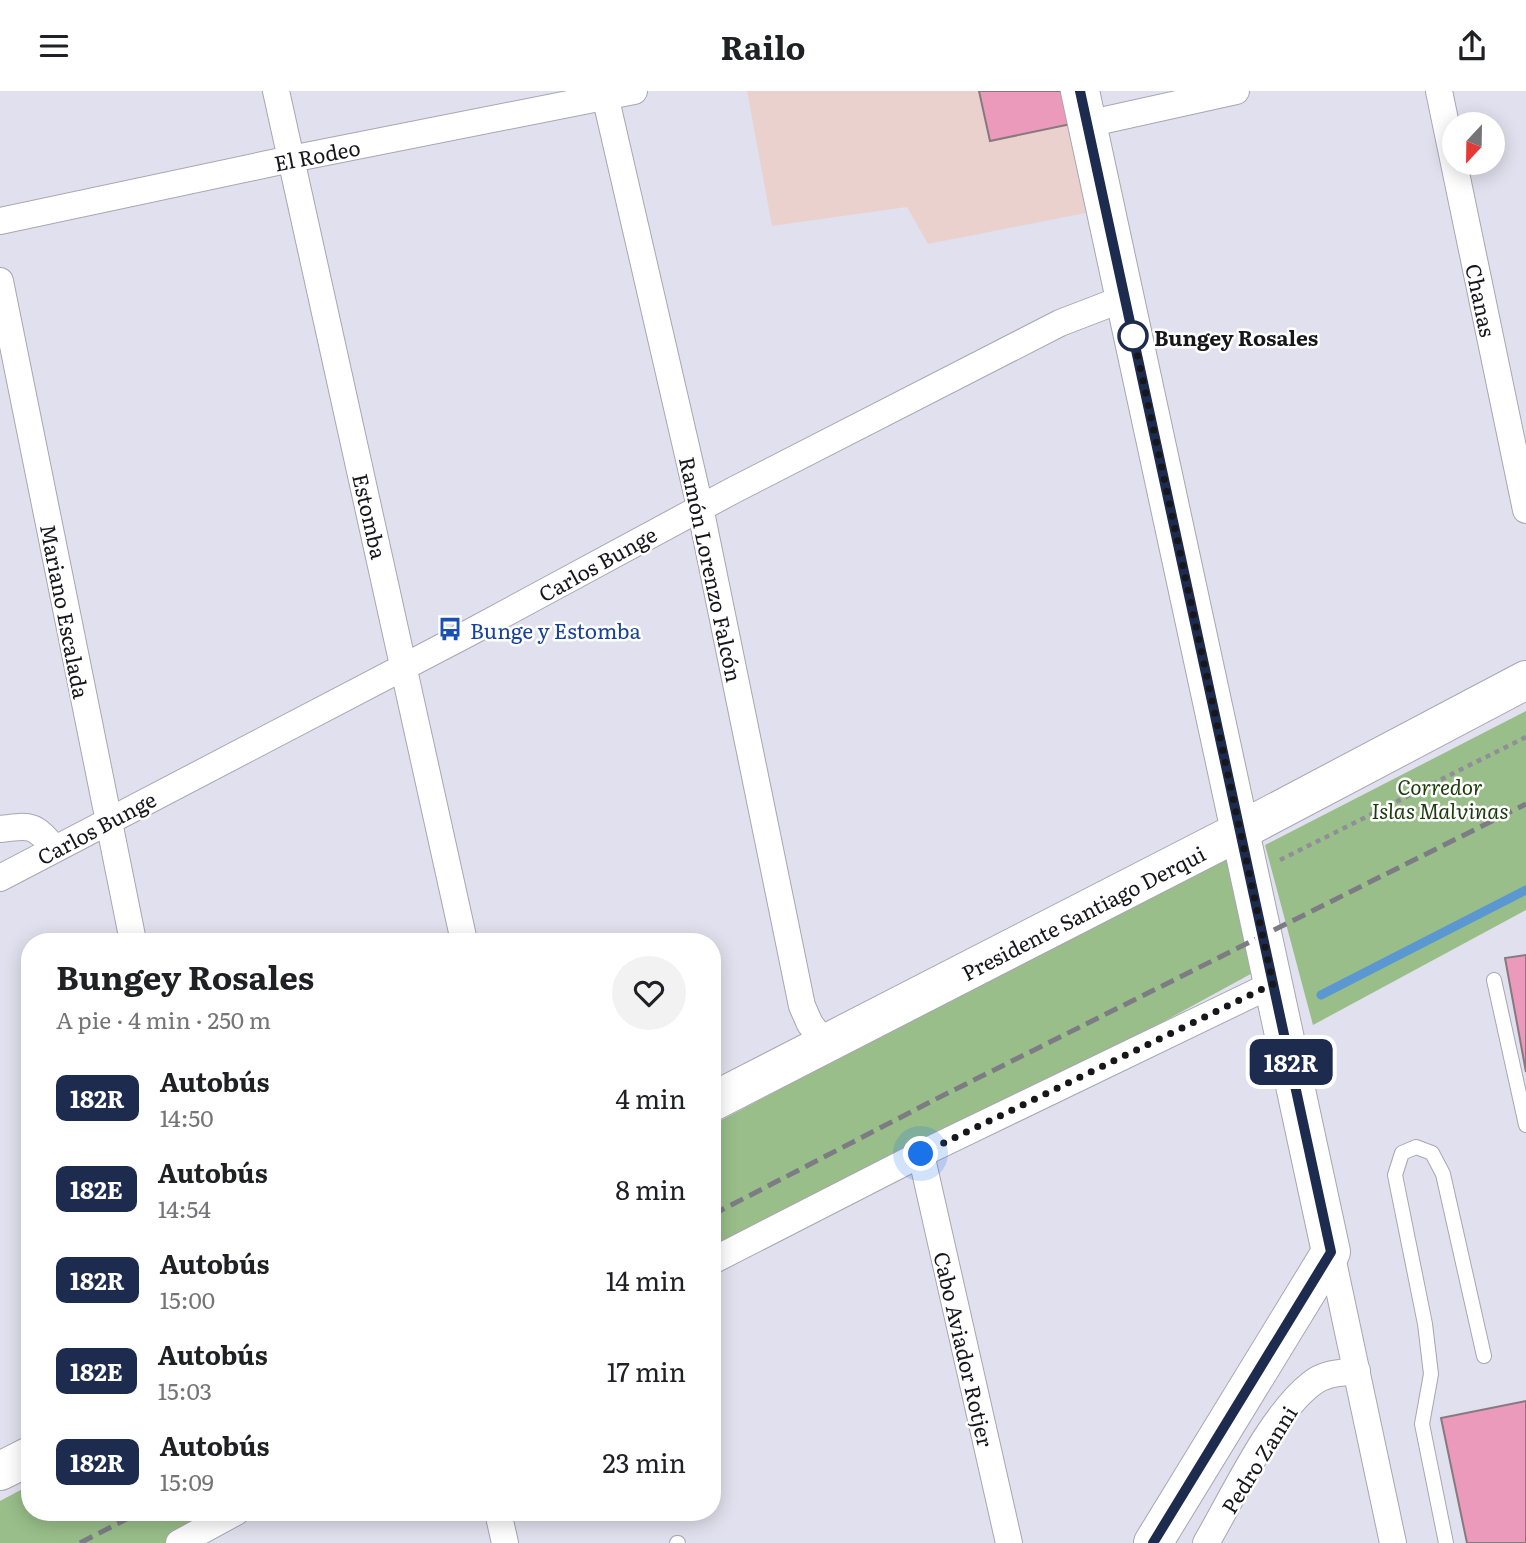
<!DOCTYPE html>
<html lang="es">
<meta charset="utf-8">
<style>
:root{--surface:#fff;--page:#f2f2f2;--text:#202124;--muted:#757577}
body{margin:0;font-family:Literata,serif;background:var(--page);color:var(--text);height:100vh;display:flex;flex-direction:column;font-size:26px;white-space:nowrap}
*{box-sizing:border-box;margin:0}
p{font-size:23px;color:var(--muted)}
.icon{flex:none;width:38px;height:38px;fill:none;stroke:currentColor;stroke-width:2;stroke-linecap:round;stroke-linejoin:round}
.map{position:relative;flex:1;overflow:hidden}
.panel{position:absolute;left:21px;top:842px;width:700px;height:588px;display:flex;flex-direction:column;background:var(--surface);border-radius:28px;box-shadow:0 4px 18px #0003}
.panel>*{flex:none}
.badge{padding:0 14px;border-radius:10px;font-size:24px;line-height:46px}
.needle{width:46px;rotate:202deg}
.tools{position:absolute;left:1442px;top:21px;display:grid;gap:14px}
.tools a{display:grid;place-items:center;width:63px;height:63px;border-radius:50%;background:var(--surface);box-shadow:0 4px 18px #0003;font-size:35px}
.you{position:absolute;width:35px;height:35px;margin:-18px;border:5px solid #fff;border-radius:50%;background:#1a73e8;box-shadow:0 0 0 10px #1a73e833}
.map>.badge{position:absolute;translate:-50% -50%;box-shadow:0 0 0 4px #fff}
.round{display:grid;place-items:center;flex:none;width:74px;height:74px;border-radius:37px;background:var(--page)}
.overview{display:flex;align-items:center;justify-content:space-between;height:119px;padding:0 35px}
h1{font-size:33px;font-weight:700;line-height:52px}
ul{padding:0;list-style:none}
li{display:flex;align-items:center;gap:21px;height:91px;padding:0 35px}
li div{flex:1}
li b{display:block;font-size:26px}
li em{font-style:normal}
li .badge{min-width:77px;font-weight:700;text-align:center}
header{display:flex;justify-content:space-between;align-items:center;height:91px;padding:0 35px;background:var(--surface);font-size:32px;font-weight:700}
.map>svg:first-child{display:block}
.industrial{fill:#ebd1cd}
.green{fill:#99be8a}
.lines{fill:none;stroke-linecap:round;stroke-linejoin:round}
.stream{stroke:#5b97d1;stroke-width:9}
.building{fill:#ec9abc;stroke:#87797e;stroke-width:2}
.lane-casing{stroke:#a7a6b3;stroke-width:16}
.street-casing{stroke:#a7a6b3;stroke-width:28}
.secondary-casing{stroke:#a7a6b3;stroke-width:40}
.path{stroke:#908f99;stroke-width:4.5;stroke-dasharray:5 5;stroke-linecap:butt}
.lane{stroke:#fff;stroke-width:14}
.street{stroke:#fff;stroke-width:26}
.secondary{stroke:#fff;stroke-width:38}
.rail{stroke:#7d7c85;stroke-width:5;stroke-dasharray:14 7;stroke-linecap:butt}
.line-casing{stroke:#fff;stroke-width:16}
.line{stroke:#1d2b4f;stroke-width:10}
.walk{stroke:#17161b;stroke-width:7;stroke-dasharray:0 12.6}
.stop-dot{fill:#fff;stroke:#1d2b4f;stroke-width:3.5}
.labels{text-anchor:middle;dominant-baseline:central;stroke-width:5;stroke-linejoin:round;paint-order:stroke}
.street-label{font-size:21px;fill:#17161b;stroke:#fff}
.stop-label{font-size:21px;font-weight:bold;fill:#17161b;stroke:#fff;text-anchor:start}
.transit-label{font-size:21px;fill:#164399;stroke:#fff;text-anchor:start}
.park-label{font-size:21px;font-style:italic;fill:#1d3c0c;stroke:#fff}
</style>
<header><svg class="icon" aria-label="menu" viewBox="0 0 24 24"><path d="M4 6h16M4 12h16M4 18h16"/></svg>Railo<svg class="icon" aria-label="share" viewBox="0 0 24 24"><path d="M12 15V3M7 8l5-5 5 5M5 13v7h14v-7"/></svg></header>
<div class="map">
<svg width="1526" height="1452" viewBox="0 0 1526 1452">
<rect width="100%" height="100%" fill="#e1e0ee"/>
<!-- industrial -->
<path class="industrial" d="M747 0H979L990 49 1077 32 1096 120 928 153 907 116 772 135Z"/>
<!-- green -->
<path class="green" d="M1526 620V819L1313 934 1265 754Z
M1231 759 1258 879 921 1063 712 1170V1034Z
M30 1394V1421H236L179 1452H0V1410Z"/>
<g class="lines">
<!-- stream -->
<path class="stream" d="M1321 904 1526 799"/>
</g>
<!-- building -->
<path class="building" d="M979 0H1065L1071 33 990 50Z
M1526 864V981L1505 867Z
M1526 1310V1452H1467L1441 1327Z"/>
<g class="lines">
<!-- lane casing -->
<g class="lane-casing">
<path id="lane" d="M1494 889 1526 1034
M677 1452H678
M1446 1452 1422 1333 1431 1283 1425 1233 1395 1084 1402 1062 1416 1056 1432 1062 1443 1083 1484 1265"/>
</g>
<!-- street casing -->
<g class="street-casing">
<path id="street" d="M276 0 464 850
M604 0 700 416 802 915 810 933 825 952
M1439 0 1526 419
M1087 33 1236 0
M0 130 291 68 634 0
M0 190 133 850
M0 738C31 734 34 733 55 758
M0 787 467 543 732 400 1060 232 1125 207
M921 1063 1009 1452
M1331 1161 1393 1452
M712 1170 921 1063 1273 893
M498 1421 505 1452
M179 1452 236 1421
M1206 1452C1233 1406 1270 1325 1311 1293 1324 1282 1340 1282 1357 1280"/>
</g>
<!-- secondary casing -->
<g class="secondary-casing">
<path id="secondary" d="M1080 0 1331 1161 1153 1452
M712 1011 1238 741 1526 589
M0 1380 30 1365"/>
</g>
<!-- path -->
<path class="path" d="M1280 769 1526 646"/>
<!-- lane -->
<use href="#lane" class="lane"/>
<!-- street -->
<use href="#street" class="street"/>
<!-- secondary -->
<use href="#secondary" class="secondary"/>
<!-- rail -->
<path class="rail" d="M712 1124 934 1009 1526 713
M80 1452 140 1421"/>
</g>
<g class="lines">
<!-- line casing -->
<g class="line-casing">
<path id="line" d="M1080 0 1331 1161 1153 1452"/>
</g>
<!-- line -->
<use href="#line" class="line"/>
<!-- walk -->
<path class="walk" d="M921 1063 1273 893 1131 234 1133 245"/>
</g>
<!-- icons -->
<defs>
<g id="bus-bare" transform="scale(1.89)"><path d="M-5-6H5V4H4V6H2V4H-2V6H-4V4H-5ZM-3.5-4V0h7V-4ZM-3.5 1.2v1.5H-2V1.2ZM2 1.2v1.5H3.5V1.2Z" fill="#1a4fb4" stroke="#fff" stroke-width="2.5" paint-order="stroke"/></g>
</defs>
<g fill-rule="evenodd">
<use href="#bus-bare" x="450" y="538"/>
</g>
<!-- markers -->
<circle class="stop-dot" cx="1133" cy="245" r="14"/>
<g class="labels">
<!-- street labels -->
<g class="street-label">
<text transform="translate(317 63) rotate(-11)">El Rodeo</text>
<text transform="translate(1482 209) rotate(78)">Chanas</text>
<text transform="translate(371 425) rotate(77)">Estomba</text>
<text transform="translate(597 472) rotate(-29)">Carlos Bunge</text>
<text transform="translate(712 478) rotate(78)">Ramón Lorenzo Falcón</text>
<text transform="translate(66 520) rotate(79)">Mariano Escalada</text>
<text transform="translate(96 736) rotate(-28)">Carlos Bunge</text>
<text transform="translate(1083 821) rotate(-27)">Presidente Santiago Derqui</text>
<text transform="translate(965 1258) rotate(77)">Cabo Aviador Rotjer</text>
<text transform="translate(1258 1368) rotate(-58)">Pedro Zanni</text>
</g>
<!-- stop labels -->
<g class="stop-label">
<text x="1154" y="245">Bungey Rosales</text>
</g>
<!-- transit labels -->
<g class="transit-label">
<text x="470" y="538">Bunge y Estomba</text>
</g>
<!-- park labels -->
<g class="park-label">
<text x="1440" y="694">Corredor<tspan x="1440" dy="24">Islas Malvinas</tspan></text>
</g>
</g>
</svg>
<div class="tools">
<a><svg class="needle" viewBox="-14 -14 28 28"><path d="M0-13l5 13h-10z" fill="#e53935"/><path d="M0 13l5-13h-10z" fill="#757577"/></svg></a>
</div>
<div class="you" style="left:921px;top:1063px"></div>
<b class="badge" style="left:1291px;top:971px;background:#1d2b4f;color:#fff">182R</b>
<section class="panel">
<div class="overview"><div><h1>Bungey Rosales</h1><p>A pie · 4 min · 250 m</p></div><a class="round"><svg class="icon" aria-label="heart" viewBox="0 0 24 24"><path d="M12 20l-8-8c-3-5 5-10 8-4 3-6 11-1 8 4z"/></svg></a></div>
<ul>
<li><span class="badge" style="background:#1d2b4f;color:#fff">182R</span><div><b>Autobús</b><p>14:50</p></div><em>4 min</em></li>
<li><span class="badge" style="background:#1d2b4f;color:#fff">182E</span><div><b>Autobús</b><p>14:54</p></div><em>8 min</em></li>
<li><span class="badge" style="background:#1d2b4f;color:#fff">182R</span><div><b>Autobús</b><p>15:00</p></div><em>14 min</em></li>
<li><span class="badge" style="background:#1d2b4f;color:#fff">182E</span><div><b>Autobús</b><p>15:03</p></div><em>17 min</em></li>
<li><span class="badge" style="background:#1d2b4f;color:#fff">182R</span><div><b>Autobús</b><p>15:09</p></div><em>23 min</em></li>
</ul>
</section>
</div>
